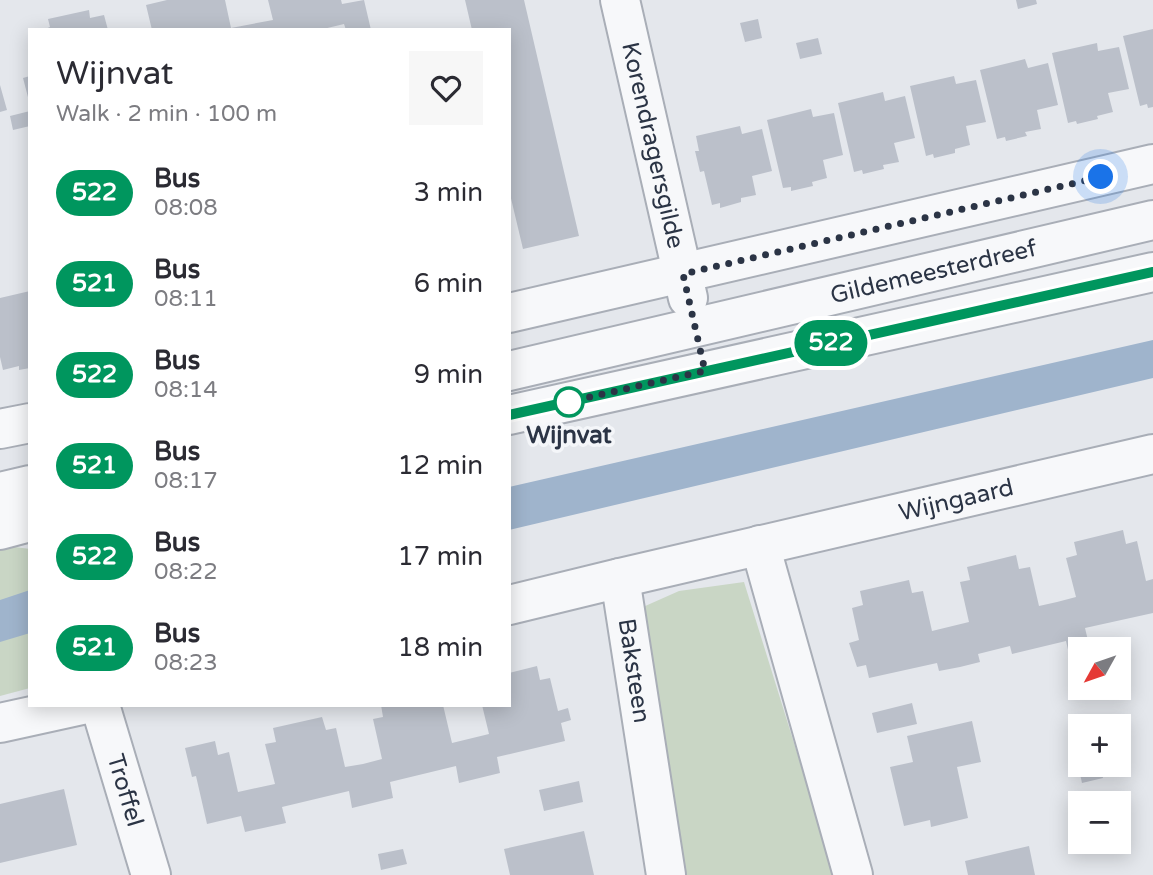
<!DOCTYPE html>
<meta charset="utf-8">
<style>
:root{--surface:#fff;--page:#f7f7f7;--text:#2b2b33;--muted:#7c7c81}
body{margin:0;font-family:"Varela Round",sans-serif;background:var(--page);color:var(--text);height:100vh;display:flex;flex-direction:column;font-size:26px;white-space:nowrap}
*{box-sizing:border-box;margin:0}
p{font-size:23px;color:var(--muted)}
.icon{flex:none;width:38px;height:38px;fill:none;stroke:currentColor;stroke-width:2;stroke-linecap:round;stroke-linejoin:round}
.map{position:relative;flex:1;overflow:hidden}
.panel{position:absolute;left:28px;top:28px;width:483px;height:679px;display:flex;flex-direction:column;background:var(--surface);border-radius:0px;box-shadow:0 4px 18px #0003}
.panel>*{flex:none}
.badge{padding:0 14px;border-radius:23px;font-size:24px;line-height:46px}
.needle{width:46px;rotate:230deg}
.controls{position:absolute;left:1068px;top:637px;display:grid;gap:14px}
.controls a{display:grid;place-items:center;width:63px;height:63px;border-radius:0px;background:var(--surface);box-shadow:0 4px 18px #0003;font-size:35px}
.you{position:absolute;width:35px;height:35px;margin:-18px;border:5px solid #fff;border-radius:50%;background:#1a73e8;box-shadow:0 0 0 10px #1a73e833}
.map>.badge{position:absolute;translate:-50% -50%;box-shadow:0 0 0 4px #fff}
.round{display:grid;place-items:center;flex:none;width:74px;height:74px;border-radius:0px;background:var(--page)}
.headline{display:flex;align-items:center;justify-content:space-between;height:119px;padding:0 28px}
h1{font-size:33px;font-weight:600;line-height:52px}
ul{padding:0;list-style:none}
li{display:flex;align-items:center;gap:21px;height:91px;padding:0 28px}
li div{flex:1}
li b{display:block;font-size:26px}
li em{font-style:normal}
li .badge{min-width:77px;font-weight:700;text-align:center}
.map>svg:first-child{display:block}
.green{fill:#c9d6c5}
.water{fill:#9fb4cc}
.building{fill:#bbc0ca}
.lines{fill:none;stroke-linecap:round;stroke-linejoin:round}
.minor-casing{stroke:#a9aeb7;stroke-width:42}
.minor{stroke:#f7f8fa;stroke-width:38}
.line-casing{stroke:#fff;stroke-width:16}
.line{stroke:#00965e;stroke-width:10}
.walk{stroke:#2b3445;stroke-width:7;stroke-dasharray:0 12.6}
.stop-dot{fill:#fff;stroke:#00965e;stroke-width:3.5}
.labels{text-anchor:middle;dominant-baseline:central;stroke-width:7;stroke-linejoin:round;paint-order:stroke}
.street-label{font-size:24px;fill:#2b3445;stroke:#f4f6f9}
.stop-label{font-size:24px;font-weight:bold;fill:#2b3445;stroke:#f4f6f9}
</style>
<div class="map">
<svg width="1153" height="875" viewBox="0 0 1153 875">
<rect width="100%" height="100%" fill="#e4e7ec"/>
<!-- green -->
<path class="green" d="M0 545 30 549V688L0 696Z
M744 582 835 875H686L643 607 679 591Z"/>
<!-- water -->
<path class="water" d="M1153 340V378L509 530V487Z
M30 590V633L0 642V600Z"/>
<!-- building -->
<path class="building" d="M167 0H225L231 28 273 20 268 0H341L342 4 364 0 371 30H346L344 24 319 30H152L146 5Z
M465 0H524L579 236 523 249 509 190V30H472Z
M1016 0H1036L1037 4 1018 9Z
M89 10 90 18 104 15 108 30H43L50 27 48 19Z
M758 19 762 38 745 42 740 23Z
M1153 29V107L1148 108 1147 104 1140 106 1123 36Z
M818 38 822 54 800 59 796 43Z
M1097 43 1098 51 1119 47 1129 89 1108 93 1113 112 1097 116 1098 119 1077 124 1076 121 1068 123 1052 53Z
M1025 59 1028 68 1048 63 1058 105 1037 110 1041 129 1025 132 1027 136 1006 141 1005 137 997 139 980 70Z
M30 76V101H29L23 78Z
M954 76 956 84 976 80 986 122 966 126 970 145 955 149V153L934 158 933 154 926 156 910 86Z
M0 85 7 110 0 112Z
M883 92 885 101 905 96 915 138 894 143 899 162 883 165 884 169 863 174 862 170 854 172 838 103Z
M811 109 813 117 834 113 843 155 823 160 827 178 812 182 813 186 791 191V187L783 188 767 120Z
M30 111V126L13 130 10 116Z
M740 126 742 134 762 129 772 171 752 176 756 195 741 198V202L720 208V203L712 205 704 171 700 172 695 151H699L696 136Z
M30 291V368L19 370V366L3 370 0 357V298Z
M1123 530 1126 544 1137 541 1146 581 1153 579V613L1085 628 1090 649H1080V652L1069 654 1066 641 1012 654 1010 646 978 654 980 662 960 667 939 671 937 663 869 678 866 665 857 667 849 643 859 640 852 608 863 605 860 591 909 580 912 593 923 591 932 631 969 622 960 582 970 580 967 567 1016 555 1019 569 1030 567 1039 606 1057 602 1076 597 1066 558 1077 555 1074 542Z
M537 666 540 680 550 678 558 711 568 708 571 720 561 723 565 741 497 757 500 773 459 783 456 766 390 782 393 798 352 808 349 791 282 807 286 823 245 832 241 816 207 824 196 776 192 777 185 748 215 741 218 755 229 752 238 792 275 784 265 744 276 742 273 728 322 717 326 730 336 728 345 767 363 764 382 759 373 719 383 717 381 705H443L452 743 489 734 482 705H509V673Z
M912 703 917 724 877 733 872 713Z
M972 721 981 762 957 767 968 818 931 827 930 820 904 826 890 767 913 762 907 736Z
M1080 740V765H1100L1103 778 1082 783 1073 742Z
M579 781 583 802 544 811 539 790Z
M64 789 77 845 0 863V804Z
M584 831 594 875H510L504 849Z
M1029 846 1035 875H968L965 861Z
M403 849 407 864 381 870 378 854Z"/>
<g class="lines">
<!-- minor casing -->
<g class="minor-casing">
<g id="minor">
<path id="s1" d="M620 0 688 298"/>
<path d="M509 313 1153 164"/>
<path id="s2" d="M509 371 1153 220"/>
<path d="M509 415 1153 272"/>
<path d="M0 429 30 423"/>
<path d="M0 492 30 485"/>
<path d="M0 530 30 522"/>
<path d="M760 545 853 875"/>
<path id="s3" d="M620 578 1153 454"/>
<path id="s4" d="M509 605 620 578 666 875"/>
<path id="s5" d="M100 705 151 875"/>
<path d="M0 723 82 705"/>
</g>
</g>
<!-- minor -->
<use href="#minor" class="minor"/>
</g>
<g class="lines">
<!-- line casing -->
<g class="line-casing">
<path id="line" d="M509 415 1153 272"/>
</g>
<!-- line -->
<use href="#line" class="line"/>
<!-- walk -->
<path class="walk" d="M569 402H567L705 371 683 274 1101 177"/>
</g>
<!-- markers -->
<circle class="stop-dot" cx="569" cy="402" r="14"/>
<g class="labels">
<!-- street labels -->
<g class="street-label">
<text stroke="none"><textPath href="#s1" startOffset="149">Korendragersgilde</textPath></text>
<text stroke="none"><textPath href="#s2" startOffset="436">Gildemeesterdreef</textPath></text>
<text stroke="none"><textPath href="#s3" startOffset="345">Wijngaard</textPath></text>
<text stroke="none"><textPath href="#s4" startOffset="208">Baksteen</textPath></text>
<text stroke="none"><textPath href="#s5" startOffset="89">Troffel</textPath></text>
</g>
<!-- stop labels -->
<g class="stop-label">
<text x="569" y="435">Wijnvat</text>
</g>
</g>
</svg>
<div class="controls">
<a><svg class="needle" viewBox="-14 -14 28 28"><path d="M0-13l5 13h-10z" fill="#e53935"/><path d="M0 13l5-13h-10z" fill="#7c7c81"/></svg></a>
<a>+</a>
<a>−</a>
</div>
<div class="you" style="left:1101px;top:177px"></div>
<b class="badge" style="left:831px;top:343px;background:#00965e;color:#fff">522</b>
<section class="panel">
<div class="headline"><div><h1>Wijnvat</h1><p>Walk · 2 min · 100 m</p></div><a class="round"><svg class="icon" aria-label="heart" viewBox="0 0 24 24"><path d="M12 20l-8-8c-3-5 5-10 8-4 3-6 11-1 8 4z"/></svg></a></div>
<ul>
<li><span class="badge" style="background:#00965e;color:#fff">522</span><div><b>Bus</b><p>08:08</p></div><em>3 min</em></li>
<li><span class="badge" style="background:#00965e;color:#fff">521</span><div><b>Bus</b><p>08:11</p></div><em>6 min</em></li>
<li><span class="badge" style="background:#00965e;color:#fff">522</span><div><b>Bus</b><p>08:14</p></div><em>9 min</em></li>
<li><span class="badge" style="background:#00965e;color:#fff">521</span><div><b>Bus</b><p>08:17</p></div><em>12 min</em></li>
<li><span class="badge" style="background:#00965e;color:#fff">522</span><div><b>Bus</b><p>08:22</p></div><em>17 min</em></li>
<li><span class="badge" style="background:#00965e;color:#fff">521</span><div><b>Bus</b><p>08:23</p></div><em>18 min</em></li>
</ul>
</section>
</div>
